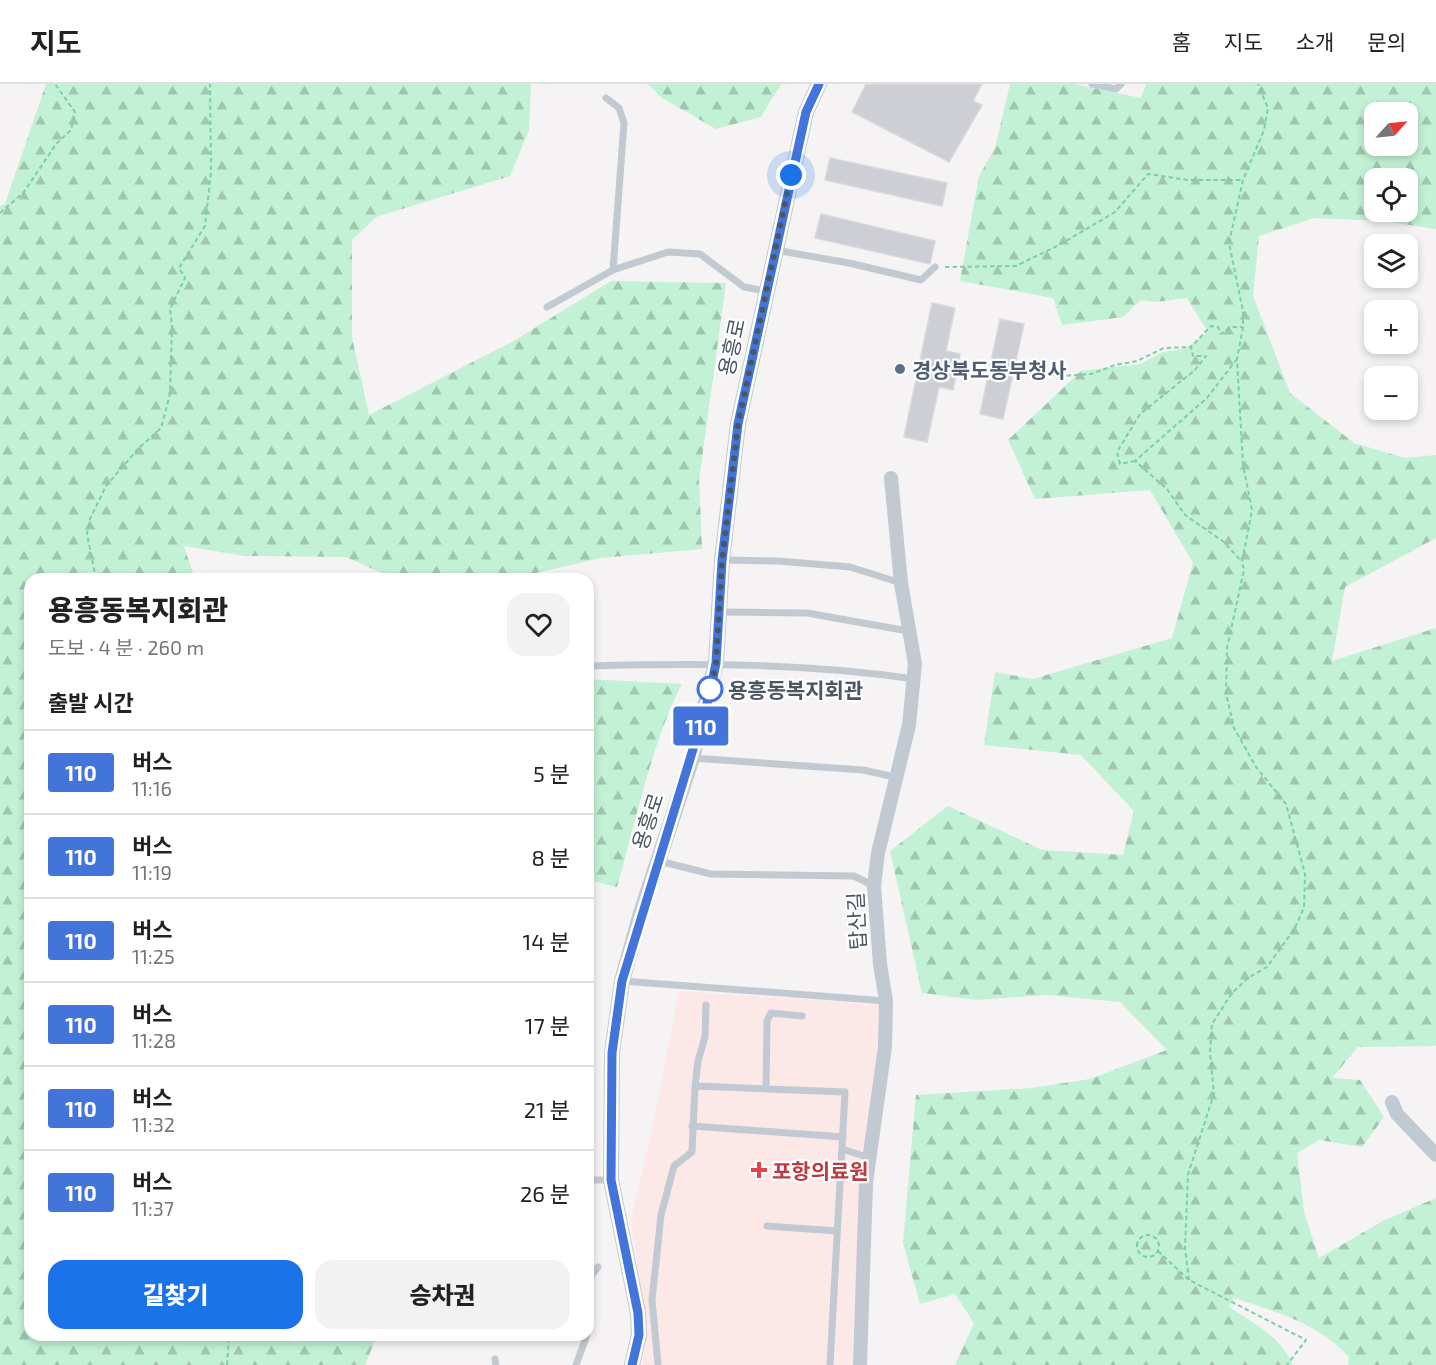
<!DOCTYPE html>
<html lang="ko">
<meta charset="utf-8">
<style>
:root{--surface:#fff;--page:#f2f2f2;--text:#222;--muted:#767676;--line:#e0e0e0;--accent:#1a73e8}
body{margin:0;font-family:"Exo 2","Noto Sans KR",sans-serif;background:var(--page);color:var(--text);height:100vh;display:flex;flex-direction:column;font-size:22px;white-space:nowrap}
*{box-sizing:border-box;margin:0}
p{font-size:20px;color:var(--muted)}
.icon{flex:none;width:33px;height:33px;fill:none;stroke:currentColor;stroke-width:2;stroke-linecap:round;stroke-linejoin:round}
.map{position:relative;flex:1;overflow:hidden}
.panel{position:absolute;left:24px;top:489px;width:570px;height:768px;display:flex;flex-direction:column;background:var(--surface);border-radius:18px;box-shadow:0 3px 9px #0003}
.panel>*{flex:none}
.badge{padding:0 12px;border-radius:4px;font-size:21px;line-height:39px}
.needle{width:39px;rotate:63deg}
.fabs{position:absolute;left:1364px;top:18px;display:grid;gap:12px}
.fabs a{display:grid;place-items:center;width:54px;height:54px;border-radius:12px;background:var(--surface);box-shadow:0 3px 9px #0003;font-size:30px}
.you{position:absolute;width:30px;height:30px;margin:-15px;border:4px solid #fff;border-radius:50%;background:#1a73e8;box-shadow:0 0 0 9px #1a73e833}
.map>.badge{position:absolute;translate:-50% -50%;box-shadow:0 0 0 3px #fff}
h2{padding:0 24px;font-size:22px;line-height:54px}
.round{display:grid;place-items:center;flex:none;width:63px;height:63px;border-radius:18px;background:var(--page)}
.summary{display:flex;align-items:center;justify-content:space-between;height:102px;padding:0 24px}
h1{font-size:28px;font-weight:800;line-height:45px}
.primary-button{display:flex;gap:12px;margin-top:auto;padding:12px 24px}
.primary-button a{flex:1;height:69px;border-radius:18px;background:var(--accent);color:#fff;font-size:24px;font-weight:800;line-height:69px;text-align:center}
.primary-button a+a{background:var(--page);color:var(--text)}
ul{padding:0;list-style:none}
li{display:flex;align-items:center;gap:18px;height:84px;padding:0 24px;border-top:2px solid var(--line)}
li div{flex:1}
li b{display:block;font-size:22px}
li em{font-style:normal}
li .badge{min-width:66px;font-weight:700;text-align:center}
header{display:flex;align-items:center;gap:36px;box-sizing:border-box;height:84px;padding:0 30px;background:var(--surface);border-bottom:2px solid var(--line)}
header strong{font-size:28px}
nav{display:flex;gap:33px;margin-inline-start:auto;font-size:21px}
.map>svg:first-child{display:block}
.medical{fill:#fce8e6}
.forest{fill:url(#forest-firs);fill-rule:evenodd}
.building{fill:#cdcfd5;stroke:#d7d9de;stroke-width:1.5}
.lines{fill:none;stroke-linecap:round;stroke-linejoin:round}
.path{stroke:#7ad0a6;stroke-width:2;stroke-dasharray:4.5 3;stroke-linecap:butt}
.service{stroke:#c1cad2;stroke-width:7}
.minor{stroke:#c1cad2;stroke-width:14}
.tertiary{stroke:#c1cad2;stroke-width:16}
.line-casing{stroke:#fff;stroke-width:14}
.line{stroke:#4374d9;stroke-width:9}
.walk{stroke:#4a5661;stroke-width:6;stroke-dasharray:0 10.8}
.service-dot{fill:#5c6f8a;stroke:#fff;stroke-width:2}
.stop-dot{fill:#fff;stroke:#4374d9;stroke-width:3}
.health-dot{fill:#e0444e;stroke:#fff;stroke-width:2}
.labels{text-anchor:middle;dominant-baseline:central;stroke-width:4.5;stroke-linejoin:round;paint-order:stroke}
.street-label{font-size:21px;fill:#4a5661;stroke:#fff}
.service-label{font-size:21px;font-weight:bold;fill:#4e5e75;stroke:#fff;text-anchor:start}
.stop-label{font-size:21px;font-weight:bold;fill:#4a5661;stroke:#fff;text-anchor:start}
.health-label{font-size:21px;font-weight:bold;fill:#be3a42;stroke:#fff;text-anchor:start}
</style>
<header>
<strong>지도</strong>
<nav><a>홈</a><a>지도</a><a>소개</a><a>문의</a></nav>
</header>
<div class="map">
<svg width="1436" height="1281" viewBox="0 0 1436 1281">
<defs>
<pattern id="forest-firs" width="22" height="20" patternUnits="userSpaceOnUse" patternTransform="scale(1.5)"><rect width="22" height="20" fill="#c3f1d5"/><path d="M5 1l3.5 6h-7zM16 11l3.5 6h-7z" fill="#a0c6b0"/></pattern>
</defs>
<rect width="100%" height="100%" fill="#f5f3f3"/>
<!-- medical -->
<path class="medical" d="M679 907 888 921 860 1281H642L645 1245 631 1136 654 1037Z"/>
<!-- forest -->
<path class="forest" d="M46 0H531L529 46 510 92 376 133 352 156V253L369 331 512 258 611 197 726 199 699 396 702 465 601 474 510 495H395L346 473 245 472 184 462 195 495H30V1251H377L365 1281H0V122L5 120Z
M648 0H781L761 33 716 45 662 14Z
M1010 0H1074L1141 14 1146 0H1436V145L1384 137 1314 134 1259 152 1253 212 1290 309 1354 359 1405 374 1436 371V454L1345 503 1332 577 1436 544V962L1358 963 1332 994 1360 996 1384 1033 1362 1063 1319 1056 1297 1069 1304 1128 1319 1174 1383 1137 1436 1114V1281H1348L1349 1273C1319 1240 1275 1227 1234 1214L1229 1223C1255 1240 1281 1253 1293 1281H955L974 1239 955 1210 920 1220 903 1159 916 1011 1032 1004 1090 995 1167 966 1120 918 1046 911 976 916 922 909 890 767 948 722 1042 766 1123 771 1134 727 1081 671 984 661 995 588 1033 595 1172 554 1193 479 1150 406 1035 415 1008 356 1081 287 1140 280 1163 268 1185 265 1208 248 1187 214 1155 218 1141 216 1123 233 1062 241 1053 214 960 197 979 92 995 64ZM1407 28V62H1374V28ZM1407 94V128H1374V94Z
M588 595 682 600C652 657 635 740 617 803L588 796Z"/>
<!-- building -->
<path class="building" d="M866 0H982L973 17 982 21 949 78 852 28Z
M830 74 947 99 942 122 825 96Z
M821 130 935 157 930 180 815 154Z
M932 219 955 224 946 267 960 270 953 306 939 303 927 358 904 353Z
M1000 235 1024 240 1003 335 980 330Z"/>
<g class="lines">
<!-- path -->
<path class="path" d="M0 129 24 108 56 60 71 46 75 28 55 0
M945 183 1016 182 1061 160 1115 128 1148 90 1188 96H1243
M1237 275 1207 314 1135 377 1167 405 1185 431 1224 458 1241 477
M1037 288 1062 292 1091 290 1115 281 1137 277 1164 264 1191 263
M1135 377 1120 380 1117 368 1140 330 1195 286 1206 272H1193L1191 263 1211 242 1218 243 1221 250 1231 243H1242
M96 495 87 450 90 435 106 402 138 365 161 344 170 310 172 242 170 225 185 194 179 184 205 142 211 88 210 0
M1137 1162a11 11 0 1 1 22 0a11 11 0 1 1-22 0Z
M1158 1167 1189 1196 1306 1256 1287 1281
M1189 1196 1185 1164 1188 1090 1214 1010 1210 969 1212 940 1232 909 1248 894 1267 883 1295 844 1304 823 1305 790 1286 720 1256 683 1234 644 1226 609 1227 564 1244 486 1242 478 1252 426 1243 381 1237 275 1243 243V227L1229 159 1243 96 1264 46 1268 24 1258 0
M227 1281 229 1251"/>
<!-- service -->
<path class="service" d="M1092 0 1116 5 1121 0
M606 14 619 24 624 39 613 186
M775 166 849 179 921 196 935 183
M547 223 613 186 668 168 700 170 744 203 765 207
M724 476 778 477 850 483 901 499
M720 528 807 529 908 547
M588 582C698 579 806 579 915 595
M692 674 863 686 895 693
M659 777 711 790 854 792 874 802
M622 897 886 917
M695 1002 698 977 705 953 706 921
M766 1005 767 937 771 929 802 932
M692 1042 843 1053
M842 1065 870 1074
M588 1096H611
M767 1142 837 1147
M588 1196 598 1183
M495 1275 496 1281
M576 1281 587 1251
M658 1281 652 1216 661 1131 674 1082 692 1068 695 1002 845 1008 830 1281"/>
<!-- minor -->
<path class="minor" d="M1392 1018 1397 1030 1436 1071
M860 1281 866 1098 885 963 886 917 880 880 874 802 878 769 909 641 915 580 901 499 891 394"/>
<!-- tertiary -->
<path class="tertiary" d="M632 1281 639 1251 638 1229 611 1096 612 969 622 897 641 829 692 674 716 579 722 476 738 340 806 28 819 0"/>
</g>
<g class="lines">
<!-- line casing -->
<g class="line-casing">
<path id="line" d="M632 1281 639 1251 638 1229 611 1096 612 969 622 897 709 613 716 579 722 477 738 340 806 28 819 0"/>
</g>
<!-- line -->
<use href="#line" class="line"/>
<!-- walk -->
<path class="walk" d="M710 605 709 613 716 579 722 477 738 340 791 91"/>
</g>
<!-- markers -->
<circle class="service-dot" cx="900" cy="285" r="6"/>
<circle class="stop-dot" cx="710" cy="605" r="12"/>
<path class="health-dot" d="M756 1077h6v6h6v6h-6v6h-6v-6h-6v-6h6z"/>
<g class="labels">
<!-- street labels -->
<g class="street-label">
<text transform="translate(731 263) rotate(-78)">용흥로</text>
<text transform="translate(647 737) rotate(-72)">용흥로</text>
<text transform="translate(856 837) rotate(-93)">탑산길</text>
</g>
<!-- service labels -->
<g class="service-label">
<text x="912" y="285">경상북도동부청사</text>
</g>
<!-- stop labels -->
<g class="stop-label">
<text x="728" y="605">용흥동복지회관</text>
</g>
<!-- health labels -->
<g class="health-label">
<text x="772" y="1086">포항의료원</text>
</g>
</g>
</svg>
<div class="fabs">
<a><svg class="needle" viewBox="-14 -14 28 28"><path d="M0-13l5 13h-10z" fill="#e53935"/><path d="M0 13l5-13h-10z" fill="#767676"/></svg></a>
<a><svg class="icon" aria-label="locate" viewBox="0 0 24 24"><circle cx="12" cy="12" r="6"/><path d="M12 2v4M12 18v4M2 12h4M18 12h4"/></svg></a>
<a><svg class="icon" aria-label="layers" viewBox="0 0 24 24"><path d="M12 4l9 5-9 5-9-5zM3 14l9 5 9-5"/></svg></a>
<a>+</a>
<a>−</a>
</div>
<div class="you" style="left:791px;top:91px"></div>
<b class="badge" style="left:701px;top:642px;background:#4374d9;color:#fff">110</b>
<section class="panel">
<div class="summary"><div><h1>용흥동복지회관</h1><p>도보 · 4 분 · 260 m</p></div><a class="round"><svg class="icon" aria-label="heart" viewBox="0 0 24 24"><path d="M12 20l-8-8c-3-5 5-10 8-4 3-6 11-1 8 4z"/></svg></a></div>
<h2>출발 시간</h2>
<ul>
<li><span class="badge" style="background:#4374d9;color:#fff">110</span><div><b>버스</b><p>11:16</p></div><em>5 분</em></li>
<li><span class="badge" style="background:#4374d9;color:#fff">110</span><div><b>버스</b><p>11:19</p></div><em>8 분</em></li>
<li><span class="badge" style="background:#4374d9;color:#fff">110</span><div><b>버스</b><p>11:25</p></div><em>14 분</em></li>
<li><span class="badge" style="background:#4374d9;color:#fff">110</span><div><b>버스</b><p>11:28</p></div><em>17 분</em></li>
<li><span class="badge" style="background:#4374d9;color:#fff">110</span><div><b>버스</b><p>11:32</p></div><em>21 분</em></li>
<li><span class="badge" style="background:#4374d9;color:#fff">110</span><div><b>버스</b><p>11:37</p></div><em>26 분</em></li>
</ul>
<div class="primary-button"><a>길찾기</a><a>승차권</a></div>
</section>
</div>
